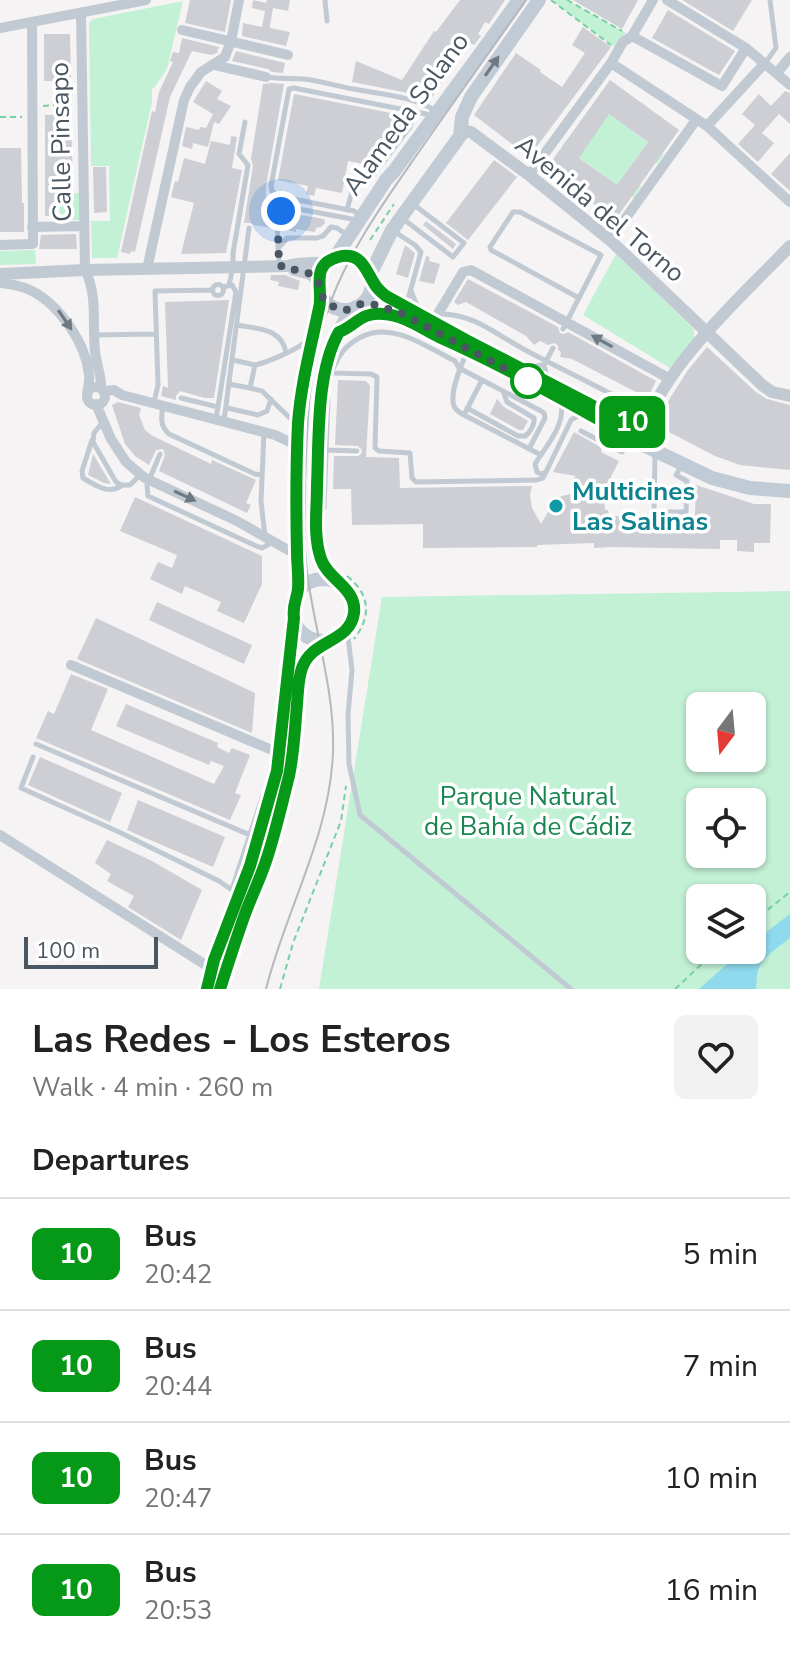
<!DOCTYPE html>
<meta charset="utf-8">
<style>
:root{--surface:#fff;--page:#f2f2f2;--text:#222;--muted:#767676;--line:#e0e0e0}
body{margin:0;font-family:"Nunito Sans",sans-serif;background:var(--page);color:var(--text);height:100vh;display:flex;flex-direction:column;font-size:30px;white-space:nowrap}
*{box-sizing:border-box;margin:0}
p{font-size:26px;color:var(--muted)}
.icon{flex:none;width:44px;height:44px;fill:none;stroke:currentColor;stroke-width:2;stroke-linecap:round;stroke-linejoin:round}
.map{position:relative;height:989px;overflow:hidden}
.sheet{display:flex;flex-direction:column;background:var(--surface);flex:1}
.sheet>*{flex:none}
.badge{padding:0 16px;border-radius:12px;font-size:28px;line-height:52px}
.needle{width:52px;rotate:196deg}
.controls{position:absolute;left:686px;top:692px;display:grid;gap:16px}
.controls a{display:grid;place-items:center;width:80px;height:80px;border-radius:12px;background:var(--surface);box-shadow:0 2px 6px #0004;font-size:40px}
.scale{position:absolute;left:24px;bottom:20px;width:134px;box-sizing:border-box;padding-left:8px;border:4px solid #4a5661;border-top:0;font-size:22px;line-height:28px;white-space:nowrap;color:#4a5661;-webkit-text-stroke:6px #fff;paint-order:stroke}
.you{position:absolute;width:40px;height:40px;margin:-20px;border:6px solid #fff;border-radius:50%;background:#1a73e8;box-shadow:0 0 0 12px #1a73e833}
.map>.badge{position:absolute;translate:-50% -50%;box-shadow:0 0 0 4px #fff}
h2{padding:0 32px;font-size:30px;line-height:72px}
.round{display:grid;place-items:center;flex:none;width:84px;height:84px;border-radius:12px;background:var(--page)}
.headline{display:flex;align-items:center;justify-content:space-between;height:136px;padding:0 32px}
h1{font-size:38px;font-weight:700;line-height:60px}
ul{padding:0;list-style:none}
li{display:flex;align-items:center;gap:24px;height:112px;padding:0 32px;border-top:2px solid var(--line)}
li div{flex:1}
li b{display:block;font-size:30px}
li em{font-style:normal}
li .badge{min-width:88px;font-weight:700;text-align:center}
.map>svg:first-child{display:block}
.green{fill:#c3f1d5;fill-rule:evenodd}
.water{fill:#90daee}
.building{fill:#cdcfd5;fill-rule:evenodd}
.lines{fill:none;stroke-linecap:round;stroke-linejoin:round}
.path{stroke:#7ad0a6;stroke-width:2;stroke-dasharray:6 4;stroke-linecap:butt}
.service{stroke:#c1cad2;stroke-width:5}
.minor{stroke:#c1cad2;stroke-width:10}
.tertiary{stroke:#c1cad2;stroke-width:12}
.secondary{stroke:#c1cbd6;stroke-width:14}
.tram{stroke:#b5b8bd;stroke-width:2}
.oneway{fill:#6e7984}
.oneway2{fill:#6e7983}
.line-casing{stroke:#fff;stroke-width:18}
.line{stroke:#069817;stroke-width:12}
.walk{stroke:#4a5661;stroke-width:8;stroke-dasharray:0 14.4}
.stop-dot{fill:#fff;stroke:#069817;stroke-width:4}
.culture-dot{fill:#0f9aa8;stroke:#fff;stroke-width:3}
.labels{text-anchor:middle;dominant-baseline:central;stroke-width:7;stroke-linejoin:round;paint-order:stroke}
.street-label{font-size:26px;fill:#4a5661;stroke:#fff}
.culture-label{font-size:26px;font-weight:bold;fill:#0d838f;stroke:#fff;text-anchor:start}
.park-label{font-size:26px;fill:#17864f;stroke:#fff}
</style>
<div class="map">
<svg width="790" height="989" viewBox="0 0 790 989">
<rect width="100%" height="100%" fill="#f5f3f3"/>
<!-- green -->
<path class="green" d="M555 0H567L626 33 614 47 554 2Z
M183 1 167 69 154 88H152V102L117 258H92L91 221H110L109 166H91L89 23 93 19Z
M594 103 626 126 642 103 649 108 632 131 664 154 657 164 640 153 625 174 641 186 634 198 562 145 570 137 602 125 586 113Z
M79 193 80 220H60L59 194Z
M35 250 36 264 0 265V251Z
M616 254 694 329V338L670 368 583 315Z
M790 591V989H319L382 597ZM700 706H752V758H700ZM700 802H752V854H700ZM700 898H752V950H700Z"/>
<!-- water -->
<path class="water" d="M790 914V938C779 947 765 955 759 968 756 974 757 982 756 989H699L743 950H752V943Z"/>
<!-- building -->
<path class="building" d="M190 0H231L225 32 185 23Z
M253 0 266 3 267 0H290L288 11 273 8 270 26V28L290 32 286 46 242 36 243 23 262 27 265 11 252 8Z
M460 0H505L489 24 485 22 478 34 481 36 474 45 468 42 431 99 414 88 413 94 352 82 356 61 402 80 434 31 436 32Z
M573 0H638L622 29Z
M682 0H752L733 31Z
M668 10 735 51 719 75 652 38Z
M583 27 611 47 529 157 474 115 516 53 541 70 540 72 562 87 585 53 572 45Z
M44 34H70L71 81H44Z
M182 38 219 47 218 49 217 53 211 55 192 51 170 97 135 252 131 251 130 254 121 252 152 111 155 112 159 92 173 62 170 61 173 52 179 53Z
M236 51 285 63 283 73 272 72 268 69 232 61Z
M610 80 679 130 615 220 546 169ZM609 114 648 142 617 185 579 158Z
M206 81 222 91 217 99 231 106 219 124 214 122 208 147 193 143 192 149 182 146 186 127 199 130 200 127 206 128 213 114 193 102Z
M271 83 284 84 266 186V198L278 202 272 228 254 225 250 223H244L253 166 251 159 263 84Z
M785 91 790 93V124L779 114 762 133 774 143 758 162 738 144 755 125 742 114 759 94 771 106Z
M294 94 406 116 404 126 374 166 348 161 342 193 316 188 314 196 306 194 308 186 278 180Z
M71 114 73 188 58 189V216H45V115Z
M231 136 237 137 232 168 242 170 226 253 181 254 194 203 171 197 175 181 178 182 184 158 205 164 211 141 230 145Z
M0 148H21L22 203H24V232H0Z
M790 153V191L771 174Z
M494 160 517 177 468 240 446 223Z
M93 167H106L107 212 94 213Z
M288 213 324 219 325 223 321 227 316 228 315 232 296 229V232L283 229Z
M426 221 456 244 453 249 423 225Z
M76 234 77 249H39L41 235Z
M405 245 415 253 408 278 396 274Z
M426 256 430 257 429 261 440 264 434 284 419 281Z
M271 275H285L300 281 298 290 278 286 279 282 270 280Z
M468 279 558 327 560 333 564 334 568 332 656 381 647 399 639 403 632 399 636 392 572 359 560 357 561 352 558 350V346L555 343 548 345 540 341 534 345 526 336 466 302 458 305 454 302Z
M229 300 214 398H205L180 391 176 396V400L161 396 163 386 168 388 165 302Z
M707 347 756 392 767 399 790 405V470L740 465 715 456 665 430 660 424 661 416 670 398 688 370Z
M338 380 366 381 370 386 366 457 399 458 400 488 532 486 530 495 532 508 541 524 555 500 562 496 579 492 571 481 576 476 553 472 574 432 602 448 601 452 619 461 607 485H603L605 510H608L609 516 695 517 696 485 754 504H771L770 543H754V552L737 551V540H720V549L610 547 594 548V543L537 545V547L423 548V524L352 525 351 489H333L334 456H358L361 454 362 450 358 446 335 445Z
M497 399 504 407 528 421 523 430H519L490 414Z
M118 402 141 408 139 415 145 430 151 435 211 464 212 460 256 480 246 503 251 505 247 513 159 471 165 455 163 449 156 450 149 465 135 456 125 444 112 405Z
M93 454 111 484 104 483 88 475Z
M135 497 262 556V584L244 623 217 611 221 602 185 586 182 594 150 579 158 562 172 568 177 555 120 531Z
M157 602 252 645 244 664 149 620Z
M96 618 255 693 252 733 77 659Z
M71 674 108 689 91 730 214 784 224 766 211 761 209 765 116 726 126 704 218 743 217 747 229 753 232 748 250 755 235 793 241 795 230 820 36 738 48 711 54 714Z
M40 757 122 793 110 822 28 785Z
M138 800 225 837 213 867 127 830Z
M107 840 152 861 202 890 181 940 128 907 134 896 107 881 111 874 95 863Z"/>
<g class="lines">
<!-- path -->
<path class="path" d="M551 0 611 45
M567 0 622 31
M43 106 73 104
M0 117H22
M370 240 394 204
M347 576C370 594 372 616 354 639
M752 922 790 892
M280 989 293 943 341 821 346 786
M675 989 717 950"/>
<!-- service -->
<path class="service" d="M325 0 327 21
M765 63 776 48 770 0
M267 77C279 79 291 78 304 79 320 81 337 86 353 89 380 94 413 96 436 111
M347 210 354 184 371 178 410 127 415 111
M359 215 354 211 278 196 272 191 271 186 289 89 294 88 426 114 432 117
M402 218 453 257 464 243 413 204
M395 232 415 245 421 252 409 296 402 304
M280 246 287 238H317L323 236 331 227 337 228 347 235
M279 265C279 247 273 225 284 208L288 207 357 220
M212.5 290a5.5 5.5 0 1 1 11 0a5.5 5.5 0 1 1-11 0Z
M229 285 233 267V253L248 165 239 154 245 122
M411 291 419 311
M438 314C473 312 499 337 529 352 561 369 593 384 624 401L628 407
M237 325C258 329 282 328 286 353
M563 329 601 255 520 212H513L490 247 491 250 579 298
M94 335 156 334
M466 354C461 366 449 393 454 406 456 411 459 412 464 415L541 455
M233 360 255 365
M333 369C340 353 346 345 361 337 393 321 426 347 455 361L459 368 482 380
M524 370C531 369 536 364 544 365
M332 373 371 374 377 377 375 448 379 451 410 453 412 478 416 482 537 480 543 478 546 472
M229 384 250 388
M549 384 544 365 553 348
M181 398 218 407 216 418
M154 402 158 385 155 291 213 290
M561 402C566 425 546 446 535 464L537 472 541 474 546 472 571 420 581 414
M163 406C161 417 160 426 169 434L255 474 262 475
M218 407 236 292 232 285 223 287
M227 408 258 415 267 411 271 399
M467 408 518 436H525C530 433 535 424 534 418L507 402 503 391
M464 415 482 380 541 411 544 413 545 418 529 449
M224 421 249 228
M102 423 94 433 93 442 116 482 121 485H130L140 475
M295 423 262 391 250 388 255 365C269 362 295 350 306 342
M581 431 622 452 628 441
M264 432 261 501 265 536
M92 440 82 471 83 478C95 485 109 495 121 486
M326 450 357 451
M655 453 654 512H686L687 481 676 475 682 465
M160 454 147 485 148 496 254 545 262 548 273 542
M324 508 328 398
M347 629 352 670 348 715 349 764 360 815 571 989
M36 744 257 838
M33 757 21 788 119 832 219 881 238 894
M232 889 263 795"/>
<!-- minor -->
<path class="minor" d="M667 0 746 48 790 85
M81 13 85 270C98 295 92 324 95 351 96 364 102 376 101 388
M0 28 146 0
M182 30 288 55
M632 36 722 86 746 48
M611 63 707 126 790 202
M214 65 266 77
M777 73 790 57
M707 126 765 63
M529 175 611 63 623 42 632 36 653 0
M32 227 84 226
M610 240 696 120
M0 245 33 244 32 22
M147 269 184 100 190 87 201 72 225 57 231 41 239 0
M0 283C11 284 21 286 30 290 59 304 86 343 89 375 90 381 88 388 87 394
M433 322 463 272 471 270 670 379
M87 396a9 9 0 1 1 18 0a9 9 0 1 1-18 0Z
M103 391 114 390 122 395 275 435 292 443 298 450
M96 404 111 439 126 462 145 478 237 521 297 555
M71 665 279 753
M0 835 212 969"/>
<!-- tertiary -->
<path class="tertiary" d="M460 136 467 131 471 132 529 175 610 240 762 385 772 392 790 396
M294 270 311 274 318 282
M0 274 85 270 288 266C300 262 316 264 329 262
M645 429C663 366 745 293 790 246"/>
<!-- secondary -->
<path class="secondary" d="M318 283a27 27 0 1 1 54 0a27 27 0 1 1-54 0Z
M334 259 386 180 395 170C436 113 479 57 519 0
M370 275 392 230 460 136 462 117 471 97 539 0
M371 280C386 301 414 312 436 324
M339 332C356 325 361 312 383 314 404 315 421 328 439 337 503 365 564 400 624 434L631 442 642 441 646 432 644 426 635 422 626 427 624 434
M639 443 712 478 750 488 790 491
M292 610a31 31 0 1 1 62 0a31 31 0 1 1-62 0Z
M337 582C323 567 319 555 316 536 319 472 309 354 356 307
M298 591 297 555 298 424 301 390 312 335 320 304V294
M207 989 214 960 250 866 277 771 294 618
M220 989 246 912 267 860 278 821 294 740 301 672 308 655 329 640"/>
<!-- tram -->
<path class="tram" d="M266 989C286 909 330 836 333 752 335 693 316 636 308 579 303 546 305 514 305 482 307 425 308 370 326 315 347 251 387 198 425 143 459 95 492 48 526 0"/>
</g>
<!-- one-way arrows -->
<defs><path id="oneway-solid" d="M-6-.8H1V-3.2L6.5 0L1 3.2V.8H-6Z" transform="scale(2)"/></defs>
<use class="oneway" href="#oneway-solid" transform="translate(492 66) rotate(-55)"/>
<g class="oneway2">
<use href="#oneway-solid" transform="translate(65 320) rotate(56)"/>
<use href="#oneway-solid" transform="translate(602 341) rotate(-151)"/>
<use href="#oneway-solid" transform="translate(185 496) rotate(25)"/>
</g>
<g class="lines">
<!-- line casing -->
<g class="line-casing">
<path id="line" d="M207 989 214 960 250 866 277 771 294 618C292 606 297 599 298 589 299 577 297 564 297 552 296 509 296 466 298 423 301 383 311 347 319 308 324 289 309 265 338 257 361 251 365 269 374 283 377 289 381 292 386 296L466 340 628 424 650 412 645 429 646 435 639 443 631 442 624 434C564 399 502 365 439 337 421 328 404 315 383 314 360 312 357 325 339 332 316 372 319 440 317 486 317 510 313 536 321 559 328 580 357 588 354 613 350 643 312 639 302 668 298 679 298 692 297 704 295 728 294 752 289 776 282 803 276 831 267 858 261 877 252 895 245 914 236 939 228 964 220 989"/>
</g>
<!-- line -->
<use href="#line" class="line"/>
<!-- walk -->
<path class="walk" d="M281 211 278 232 279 266H288L292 269 311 274 318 282 323 298 335 308 346 310 361 304H372L401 313 528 381"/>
</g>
<!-- markers -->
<circle class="stop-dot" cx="528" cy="381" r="16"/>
<circle class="culture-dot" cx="556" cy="506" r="8"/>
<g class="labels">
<!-- street labels -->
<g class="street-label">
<text transform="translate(406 114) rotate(-54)">Alameda Solano</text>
<text transform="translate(61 142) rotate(-91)">Calle Pinsapo</text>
<text transform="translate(600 209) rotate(40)">Avenida del Torno</text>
</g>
<!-- culture labels -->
<g class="culture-label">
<text x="572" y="491">Multicines<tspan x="572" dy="30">Las Salinas</tspan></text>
</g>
<!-- park labels -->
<g class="park-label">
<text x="528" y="796">Parque Natural<tspan x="528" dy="30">de Bahía de Cádiz</tspan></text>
</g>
</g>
</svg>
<div class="controls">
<a><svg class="needle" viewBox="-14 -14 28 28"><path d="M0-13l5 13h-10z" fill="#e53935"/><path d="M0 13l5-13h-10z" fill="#767676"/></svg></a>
<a><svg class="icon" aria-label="locate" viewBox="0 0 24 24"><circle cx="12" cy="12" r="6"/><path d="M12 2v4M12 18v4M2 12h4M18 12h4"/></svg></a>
<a><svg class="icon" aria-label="layers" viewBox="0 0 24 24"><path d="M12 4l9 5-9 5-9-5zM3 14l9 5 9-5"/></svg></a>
</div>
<div class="scale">100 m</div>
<div class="you" style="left:281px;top:211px"></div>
<b class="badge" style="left:632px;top:422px;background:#069817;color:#fff">10</b>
</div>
<section class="sheet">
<div class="headline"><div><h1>Las Redes - Los Esteros</h1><p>Walk · 4 min · 260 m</p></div><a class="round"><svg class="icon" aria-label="heart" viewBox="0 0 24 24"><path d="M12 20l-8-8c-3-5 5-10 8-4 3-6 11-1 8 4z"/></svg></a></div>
<h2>Departures</h2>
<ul>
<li><span class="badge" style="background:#069817;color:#fff">10</span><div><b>Bus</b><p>20:42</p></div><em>5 min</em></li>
<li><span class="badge" style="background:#069817;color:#fff">10</span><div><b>Bus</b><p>20:44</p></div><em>7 min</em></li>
<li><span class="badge" style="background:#069817;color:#fff">10</span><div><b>Bus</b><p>20:47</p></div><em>10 min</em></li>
<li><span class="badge" style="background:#069817;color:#fff">10</span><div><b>Bus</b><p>20:53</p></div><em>16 min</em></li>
</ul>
</section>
